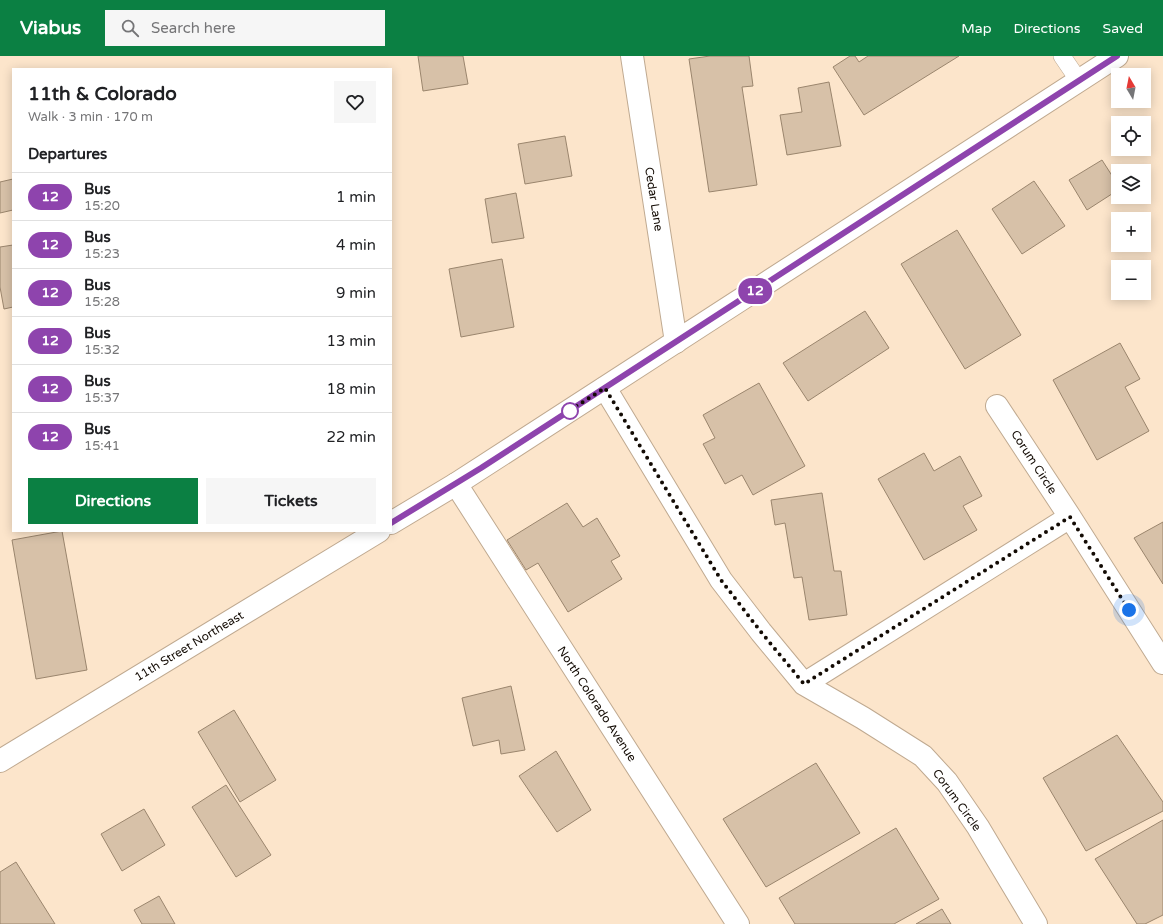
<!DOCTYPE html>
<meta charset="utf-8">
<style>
:root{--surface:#fff;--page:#f6f6f6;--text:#202124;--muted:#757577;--line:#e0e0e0;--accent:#0b8043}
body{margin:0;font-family:"Varela Round",sans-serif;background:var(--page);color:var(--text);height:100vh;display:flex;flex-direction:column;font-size:15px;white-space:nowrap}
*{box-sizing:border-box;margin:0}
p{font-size:13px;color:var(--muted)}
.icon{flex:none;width:22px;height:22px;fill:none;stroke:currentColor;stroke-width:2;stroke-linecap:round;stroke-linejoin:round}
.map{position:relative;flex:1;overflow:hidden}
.panel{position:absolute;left:12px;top:12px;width:380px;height:464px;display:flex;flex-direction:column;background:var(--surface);border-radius:0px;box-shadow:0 2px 10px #0003}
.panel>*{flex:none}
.badge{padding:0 8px;border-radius:13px;font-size:14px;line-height:26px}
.needle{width:26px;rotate:350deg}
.buttons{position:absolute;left:1111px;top:12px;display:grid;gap:8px}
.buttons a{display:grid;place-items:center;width:40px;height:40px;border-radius:0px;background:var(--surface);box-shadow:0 2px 10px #0003;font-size:20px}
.you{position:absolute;width:20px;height:20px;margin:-10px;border:3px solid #fff;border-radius:50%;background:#1a73e8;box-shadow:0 0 0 6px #1a73e833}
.map>.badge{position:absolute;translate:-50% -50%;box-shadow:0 0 0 2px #fff}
h2{padding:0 16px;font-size:15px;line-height:36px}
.round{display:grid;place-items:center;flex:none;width:42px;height:42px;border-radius:0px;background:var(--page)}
.overview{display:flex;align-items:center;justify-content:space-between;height:68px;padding:0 16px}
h1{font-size:19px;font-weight:800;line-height:30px}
.button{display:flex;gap:8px;margin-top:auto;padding:8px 16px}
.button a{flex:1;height:46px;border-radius:0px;background:var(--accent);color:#fff;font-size:16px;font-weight:800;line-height:46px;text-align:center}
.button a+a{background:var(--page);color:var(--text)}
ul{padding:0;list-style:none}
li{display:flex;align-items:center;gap:12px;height:48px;padding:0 16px;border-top:1px solid var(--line)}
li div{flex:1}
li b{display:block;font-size:15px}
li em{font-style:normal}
li .badge{min-width:44px;font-weight:700;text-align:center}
header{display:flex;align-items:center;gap:24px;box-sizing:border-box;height:56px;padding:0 20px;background:var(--accent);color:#fff}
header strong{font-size:19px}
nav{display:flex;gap:22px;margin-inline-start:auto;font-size:14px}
.search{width:280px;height:36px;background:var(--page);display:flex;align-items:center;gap:10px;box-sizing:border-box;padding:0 14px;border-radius:0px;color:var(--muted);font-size:15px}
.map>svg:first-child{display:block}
.building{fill:#d7c1a8;stroke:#9a856d}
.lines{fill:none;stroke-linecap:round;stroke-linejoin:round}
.service-casing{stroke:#bfa990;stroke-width:18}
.minor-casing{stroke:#bfa990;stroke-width:24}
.tertiary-casing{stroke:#bfa990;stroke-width:24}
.service{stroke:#fff;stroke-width:17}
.minor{stroke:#fff;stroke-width:22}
.tertiary{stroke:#fff;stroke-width:22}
.line-casing{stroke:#fff;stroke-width:9}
.line{stroke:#8e44ad;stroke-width:6}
.walk{stroke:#130b04;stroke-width:4;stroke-dasharray:0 7.2}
.stop-dot{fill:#fff;stroke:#8e44ad;stroke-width:2}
.labels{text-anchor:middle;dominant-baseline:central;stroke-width:4;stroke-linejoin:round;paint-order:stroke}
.street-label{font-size:12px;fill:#130b04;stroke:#fff}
</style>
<header>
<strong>Viabus</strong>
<div class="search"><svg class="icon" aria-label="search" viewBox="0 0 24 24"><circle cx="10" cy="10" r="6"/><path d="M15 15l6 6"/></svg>Search here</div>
<nav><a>Map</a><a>Directions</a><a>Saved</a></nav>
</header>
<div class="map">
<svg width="1163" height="868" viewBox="0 0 1163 868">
<rect width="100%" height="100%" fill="#fce5cb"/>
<!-- building -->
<path class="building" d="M418 0H463L468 28 423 35Z
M710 0H749L753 30 742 31 757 129 709 136 689 3Z
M850 0H855L859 6 868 0H959L864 59 833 11Z
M829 26 841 90 787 99 780 59 802 56 798 32Z
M565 80 572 120 525 128 518 88Z
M1102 104 1118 129V134L1087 154 1069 124Z
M13 123V154L0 157V126Z
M1034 125 1065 170 1022 198 992 153Z
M516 137 524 182 492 187 485 143Z
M957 174 1021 279 965 313 901 208Z
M13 189V251L4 253 0 231V191Z
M502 203 514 271 461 281 449 213Z
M865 255 889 292 808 345 783 307Z
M1120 287 1140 323 1125 331 1149 375 1097 404 1053 324Z
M759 327 805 410 753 439 742 419 725 428 703 388 715 382 703 359Z
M924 397 934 415 960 400 982 440 963 450 977 474 924 504 878 423Z
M822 437 834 515H841L847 559 809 564 802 521 794 522 785 467 775 469 771 444Z
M567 447 583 471 597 462 620 500 611 505 622 523 568 556 538 507 526 514 507 484Z
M1163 466V528L1134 482Z
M62 475 87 614 36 623 12 484Z
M511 630 525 694 501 698 499 684 473 690 462 642Z
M234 654 276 724 240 746 198 676Z
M1117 679 1163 746V755L1086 795 1043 722Z
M556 695 591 754 557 776 519 720Z
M816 707 860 777 766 831 723 763Z
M226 729 271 799 236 821 192 751Z
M144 753 165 789 122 815 101 778Z
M1163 764V859L1145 868H1137L1095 803Z
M896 772 939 843 894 868H795L779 842Z
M16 806 55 868H0V816Z
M159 840 175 868H142L134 854Z
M942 853 951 868H916Z"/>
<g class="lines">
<!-- service casing -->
<g class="service-casing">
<path id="service" d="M1062 0 1079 25"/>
</g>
<!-- minor casing -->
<g class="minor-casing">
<path id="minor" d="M632 0 676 286
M605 332 721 524 761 576 804 628 863 662 923 700 947 726 978 771 1036 868
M997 350 1070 461 1163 607
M456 428 738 868
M804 628 1070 461"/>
</g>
<!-- tertiary casing -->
<g class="tertiary-casing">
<path id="tertiary" d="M391 467 456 428 1117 0
M0 705 379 475"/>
</g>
<!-- service -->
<use href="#service" class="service"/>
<!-- minor -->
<use href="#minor" class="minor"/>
<!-- tertiary -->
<use href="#tertiary" class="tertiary"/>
</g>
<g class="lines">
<!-- line casing -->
<g class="line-casing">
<path id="line" d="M391 467 481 412 1117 0"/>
</g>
<!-- line -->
<use href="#line" class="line"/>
<!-- walk -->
<path class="walk" d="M570 355 567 356 605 332 721 524 761 576 804 628 1070 461 1129 554"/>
</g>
<!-- markers -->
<circle class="stop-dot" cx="570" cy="355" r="8"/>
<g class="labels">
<!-- street labels -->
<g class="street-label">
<text transform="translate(654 143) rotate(81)">Cedar Lane</text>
<text transform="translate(1034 406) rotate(57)">Corum Circle</text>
<text transform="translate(189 590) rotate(-31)">11th Street Northeast</text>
<text transform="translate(597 648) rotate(57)">North Colorado Avenue</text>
<text transform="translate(957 744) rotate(54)">Corum Circle</text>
</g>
</g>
</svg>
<div class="buttons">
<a><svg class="needle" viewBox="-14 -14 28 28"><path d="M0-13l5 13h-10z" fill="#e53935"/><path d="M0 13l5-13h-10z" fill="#757577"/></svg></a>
<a><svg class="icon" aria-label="locate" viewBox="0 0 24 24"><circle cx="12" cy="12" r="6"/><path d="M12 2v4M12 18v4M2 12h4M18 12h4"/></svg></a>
<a><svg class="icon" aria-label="layers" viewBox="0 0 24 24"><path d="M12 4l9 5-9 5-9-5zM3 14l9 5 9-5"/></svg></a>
<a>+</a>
<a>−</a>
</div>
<div class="you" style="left:1129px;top:554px"></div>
<b class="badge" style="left:755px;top:235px;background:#8e44ad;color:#fff">12</b>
<section class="panel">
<div class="overview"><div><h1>11th &amp; Colorado</h1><p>Walk · 3 min · 170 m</p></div><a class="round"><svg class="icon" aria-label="heart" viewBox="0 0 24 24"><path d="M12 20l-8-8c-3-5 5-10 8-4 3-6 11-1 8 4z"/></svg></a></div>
<h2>Departures</h2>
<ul>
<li><span class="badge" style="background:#8e44ad;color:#fff">12</span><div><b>Bus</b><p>15:20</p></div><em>1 min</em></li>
<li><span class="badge" style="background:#8e44ad;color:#fff">12</span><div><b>Bus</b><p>15:23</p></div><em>4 min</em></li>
<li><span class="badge" style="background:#8e44ad;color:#fff">12</span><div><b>Bus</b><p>15:28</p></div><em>9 min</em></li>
<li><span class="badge" style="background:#8e44ad;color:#fff">12</span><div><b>Bus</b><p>15:32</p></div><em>13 min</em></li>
<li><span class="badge" style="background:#8e44ad;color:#fff">12</span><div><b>Bus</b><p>15:37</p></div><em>18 min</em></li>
<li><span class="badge" style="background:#8e44ad;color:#fff">12</span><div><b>Bus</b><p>15:41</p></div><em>22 min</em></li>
</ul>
<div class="button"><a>Directions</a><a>Tickets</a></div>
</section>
</div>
